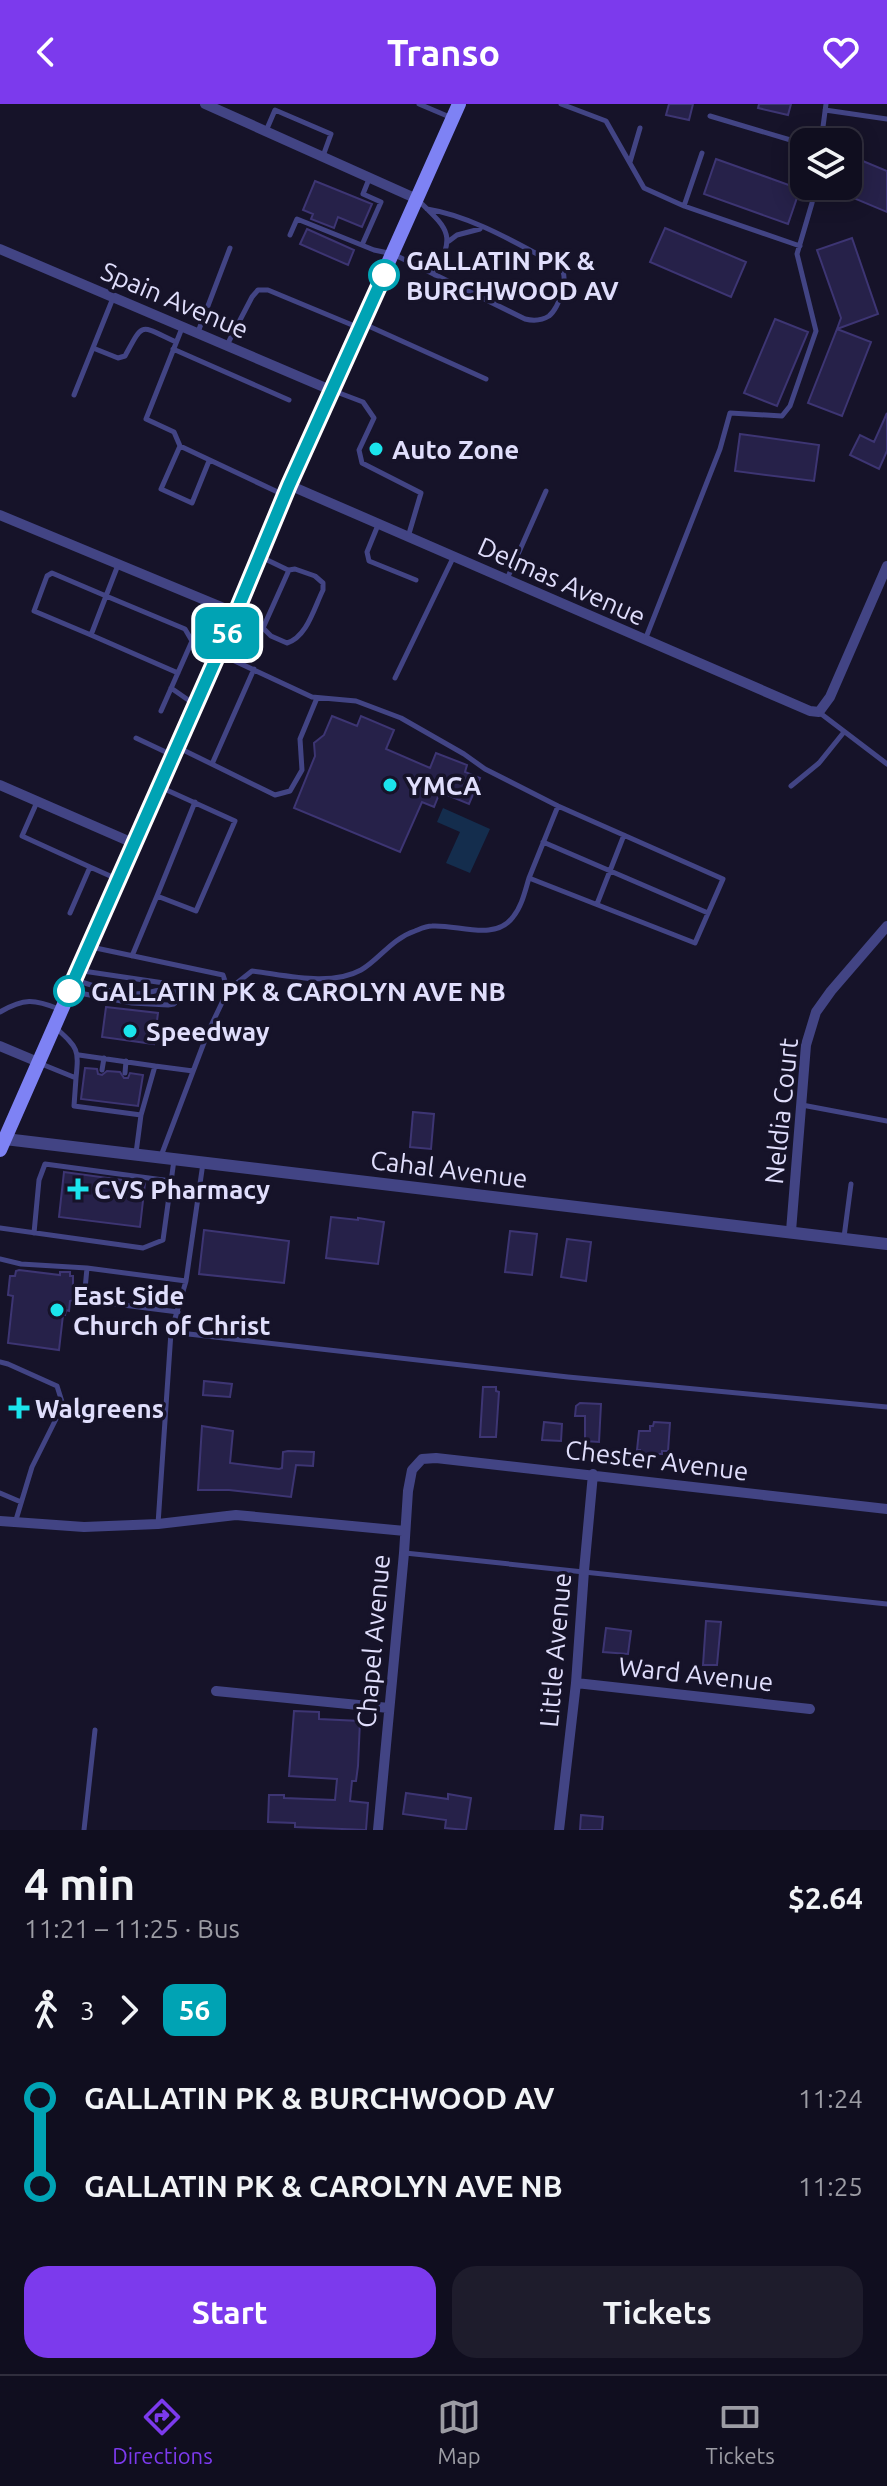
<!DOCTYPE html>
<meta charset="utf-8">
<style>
:root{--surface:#100e1f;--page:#1e1c2c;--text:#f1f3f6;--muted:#9c9ca4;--line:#302e3d;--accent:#7c3aed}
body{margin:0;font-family:Ubuntu,sans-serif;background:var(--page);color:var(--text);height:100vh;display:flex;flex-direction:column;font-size:30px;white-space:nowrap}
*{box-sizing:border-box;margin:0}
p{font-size:26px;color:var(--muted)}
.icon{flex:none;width:44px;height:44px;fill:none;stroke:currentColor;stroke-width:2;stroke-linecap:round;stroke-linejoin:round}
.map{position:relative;height:1726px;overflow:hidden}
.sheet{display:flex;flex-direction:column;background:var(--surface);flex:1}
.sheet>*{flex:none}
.badge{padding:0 16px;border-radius:12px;font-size:28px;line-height:52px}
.controls{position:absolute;left:790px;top:24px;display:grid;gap:16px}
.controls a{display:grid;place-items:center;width:72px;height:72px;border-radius:16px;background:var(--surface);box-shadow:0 4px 20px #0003,0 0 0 2px var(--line);font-size:40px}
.map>.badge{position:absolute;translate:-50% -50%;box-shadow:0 0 0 4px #fff}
.legs{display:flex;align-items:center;gap:12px;height:88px;padding:0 24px;font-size:26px}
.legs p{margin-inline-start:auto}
.overview{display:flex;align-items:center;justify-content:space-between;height:136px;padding:0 24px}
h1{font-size:44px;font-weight:700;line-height:60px}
.button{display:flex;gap:16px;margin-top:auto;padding:16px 24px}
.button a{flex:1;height:92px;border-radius:24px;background:var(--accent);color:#fff;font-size:32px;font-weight:700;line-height:92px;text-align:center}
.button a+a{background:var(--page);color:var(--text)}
ul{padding:0 24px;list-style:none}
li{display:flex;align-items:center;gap:28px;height:88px;font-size:30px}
li i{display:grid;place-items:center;width:12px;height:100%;margin:0 10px;background:currentColor}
li i::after{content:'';width:20px;height:20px;margin:-10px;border:6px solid;border-radius:50%;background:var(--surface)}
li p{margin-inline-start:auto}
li:first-child i{background:linear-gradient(#0000 50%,currentColor 0)}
li:last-child i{background:linear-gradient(currentColor 50%,#0000 0)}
header{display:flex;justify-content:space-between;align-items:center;height:104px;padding:0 24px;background:var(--accent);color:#fff;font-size:36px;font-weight:700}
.dock{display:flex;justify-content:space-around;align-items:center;height:112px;border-top:2px solid var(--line);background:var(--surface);font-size:22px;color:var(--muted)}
.dock a{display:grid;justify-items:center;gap:4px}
.dock .selected{color:var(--accent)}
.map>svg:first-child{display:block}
.water{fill:#142d4d}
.building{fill:#262149;stroke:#3d3573;stroke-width:2}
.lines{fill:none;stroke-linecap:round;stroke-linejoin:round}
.service{stroke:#424484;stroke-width:5}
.minor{stroke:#424484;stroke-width:10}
.tertiary{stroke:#424484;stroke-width:12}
.secondary{stroke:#7e82f4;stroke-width:14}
.line-1-casing{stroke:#fff;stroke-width:18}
.line-1{stroke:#00a3b4;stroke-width:12}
.stop-1-dot{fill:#fff;stroke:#00a3b4;stroke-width:4}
.poi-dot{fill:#1be4ec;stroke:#161329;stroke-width:3}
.labels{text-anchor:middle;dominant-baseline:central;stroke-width:7;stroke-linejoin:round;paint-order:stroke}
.stop-label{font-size:26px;font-weight:bold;fill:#e0defc;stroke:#161329;text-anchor:start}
.street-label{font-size:26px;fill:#e0defc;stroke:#161329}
.poi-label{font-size:26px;font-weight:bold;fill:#e0defc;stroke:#161329;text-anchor:start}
</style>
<header><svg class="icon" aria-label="back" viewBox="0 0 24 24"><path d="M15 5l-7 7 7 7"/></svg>Transo<svg class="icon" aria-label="heart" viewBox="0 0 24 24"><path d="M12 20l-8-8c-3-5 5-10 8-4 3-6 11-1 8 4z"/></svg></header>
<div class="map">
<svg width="887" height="1726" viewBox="0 0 887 1726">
<rect width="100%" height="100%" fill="#161329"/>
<!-- water -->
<path class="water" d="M443 704 490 725 470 769 446 759 460 728 437 718Z"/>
<!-- building -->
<path class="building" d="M669 0H693L689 16 666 11Z
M759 0H791L788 11 758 4Z
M716 55 800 85 788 120 704 90Z
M858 55 887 67V108L844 90Z
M315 77 372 100 362 123 338 113 334 124 311 115 313 110 303 106Z
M665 124 746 158 731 193 650 158Z
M307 125 354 146 348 161 300 140Z
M852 134 878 210 837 225 841 214 817 146Z
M775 215 808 228 777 302 744 289Z
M837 225 871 238 842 312 808 299Z
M887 309V347L879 365 850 351 860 331 874 338Z
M740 330 819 341 814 377 735 367Z
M332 612 357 622 361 612 394 626 386 645 430 664 436 649 467 661 465 668 480 674 469 700 440 688 434 703 422 698 400 748 294 704 315 652 314 639 324 631Z
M106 903 158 909 154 940 102 933Z
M85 964 97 965 98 970 102 971 107 967 120 968 124 974H128L130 969 143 971 138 1002 81 995Z
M413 1008 434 1010 431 1045 410 1043Z
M64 1068 145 1079 140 1123 59 1113Z
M331 1113 358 1116V1114L384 1118 378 1160 326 1154Z
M204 1126 289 1137 284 1179 199 1170Z
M510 1127 537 1130 532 1171 505 1168Z
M567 1135 591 1138 586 1177 561 1173Z
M19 1166 60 1171V1168H70V1172H73V1182L75 1184 74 1196 70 1197 69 1207 66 1206 65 1211H63L59 1246 8 1239 13 1192 8 1191 10 1172H15L16 1167Z
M204 1277 232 1280 230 1293 203 1291Z
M483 1283H496V1287L499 1288 496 1333H480Z
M580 1299 601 1300 599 1338 585 1337V1312H575L576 1302Z
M544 1318 562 1320 561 1337 542 1336Z
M654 1318 670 1319 668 1347H662V1350H640V1346H637L639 1327H650V1322H653Z
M202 1322 233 1327 230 1359 279 1365 282 1364 283 1348 288 1347 314 1348 313 1362 296 1361 291 1393 229 1386H198Z
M706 1517 721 1518 717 1561H703Z
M606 1524 631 1527 628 1550 603 1548Z
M294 1607 319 1608V1615L360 1617 358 1662 356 1677H352L350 1697 368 1699 366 1726 295 1723V1719L268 1718 269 1691H284V1694L335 1696 337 1675 289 1672Z
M406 1689 448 1695V1690L471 1694 466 1726 445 1724 446 1716 403 1710Z
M581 1711 603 1713 602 1726H580Z"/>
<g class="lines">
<!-- service -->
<path class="service" d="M419 0 452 14
M561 0 606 17 644 84 684 102
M825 6 887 15
M710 12 804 40
M266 27 275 6 331 30 323 52
M821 38 826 0
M702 49 684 102 800 142
M630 58 640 24
M418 96C450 127 455 130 435 171
M290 131 297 115 374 146 393 150 525 215C533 217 541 217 549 212 559 204 571 172 559 162 554 156 544 153 537 150 504 132 465 111 427 105
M449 137 457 131 480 125
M362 141 381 98 363 90 369 75
M364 220 486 275
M182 224 146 315 174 328 180 342 161 385 192 399 209 357
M198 228 230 144
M227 241 252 193 258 186H268L357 223
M93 244 118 254 125 252C144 217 139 221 176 238
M173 245 289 296
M334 287 363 298 374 314 359 346 362 359 421 389 408 433
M74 291 113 194
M180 342 284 391
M378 421 367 448 369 457 416 476
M261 453 288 466
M118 461 106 492 185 525 192 537 161 607
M295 465 315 472 323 479V486C314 504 307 533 287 539L271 532 263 524 289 466Z
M507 475 546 387
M237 510 263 524
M91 531 34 507 47 472 52 469 106 492 91 531 178 569
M645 536 720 345 730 309 782 312 790 302 816 227 797 150 812 99 815 82
M395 574 453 454
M171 584 194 600
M820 609 887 660
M136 634 172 651
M177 643 275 691 290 687 302 666 300 635 317 594
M212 660 254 565
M791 682 819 659 844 628
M37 698 22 732 90 763 70 809
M543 738 708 809
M90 763 117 775
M529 774 558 702
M157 792 195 698
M597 800 624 731
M91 843 223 871 228 886
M132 852 157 792 196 807 235 717 160 683
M83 867 164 879 170 884
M74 888 132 899 168 901 174 900 178 895 177 887C163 882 148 891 133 890 114 890 96 882 78 877
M0 908C24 894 34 895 59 905
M56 924C78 944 79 945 76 974
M79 951 155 962 141 1011
M39 959 76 974 74 1002 141 1011 136 1049
M155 962 193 967
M102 966 104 954
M125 969 126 957
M802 1001 887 1017
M161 1052 208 928 228 886 252 867C285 871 330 883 361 866 379 856 391 835 415 827 420 825 426 822 432 822 457 820 495 838 513 813 522 802 525 787 529 774L695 839 723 775 558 702 485 665 464 650 401 614 356 597 312 593 192 537
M0 1124 143 1144 163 1136 174 1056
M34 1129 39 1076 45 1060 171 1077
M844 1133 851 1080
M0 1155 21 1160 87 1164 84 1196 178 1208
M87 1164 186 1177
M171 1228 568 1273 887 1303
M0 1258 8 1260 57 1282 63 1301 32 1363 15 1419
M0 1389 21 1398
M158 1420 171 1228 186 1177 203 1059
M405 1449 887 1500
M84 1726 95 1626"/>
<!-- minor -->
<path class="minor" d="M205 0 417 95
M0 145 333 287
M289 381 810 607 819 608 830 593 887 462
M0 411 236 509
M0 681 133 739
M0 942 38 958
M791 1127 806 941 816 908 831 887 887 822
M0 1417 84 1423 158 1420 236 1411 405 1427
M576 1579 810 1605
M216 1587 389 1604
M378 1726 404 1449 408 1387 412 1366 422 1355 436 1354 887 1405
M559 1726 576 1579 584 1467 593 1370"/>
<!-- tertiary -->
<path class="tertiary" d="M5 1035 887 1140"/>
<!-- secondary -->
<path class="secondary" d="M0 1046 236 509 289 381 459 0"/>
</g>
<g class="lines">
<!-- line-1 casing -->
<g class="line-1-casing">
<path id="line-1" d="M69 887 230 523 289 381 384 171"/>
</g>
<!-- line-1 -->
<use href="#line-1" class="line-1"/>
</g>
<!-- markers -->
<g class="stop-1-dot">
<circle cx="384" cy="171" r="14"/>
<circle cx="69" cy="887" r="14"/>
</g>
<g class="poi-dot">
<circle cx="376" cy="345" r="8"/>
<circle cx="390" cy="681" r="8"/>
<circle cx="130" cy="927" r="8"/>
<path d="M74 1073h8v8h8v8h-8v8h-8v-8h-8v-8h8z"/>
<circle cx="57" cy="1206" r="8"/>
<path d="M15 1292h8v8h8v8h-8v8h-8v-8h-8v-8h8z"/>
</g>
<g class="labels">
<!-- stop labels -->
<g class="stop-label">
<text x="406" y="156">GALLATIN PK &amp;<tspan x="406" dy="30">BURCHWOOD AV</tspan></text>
<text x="91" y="887">GALLATIN PK &amp; CAROLYN AVE NB</text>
</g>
<!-- street labels -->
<g class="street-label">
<text transform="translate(175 196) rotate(23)">Spain Avenue</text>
<text transform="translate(562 477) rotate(24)">Delmas Avenue</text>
<text transform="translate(781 1007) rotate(-84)">Neldia Court</text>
<text transform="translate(449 1065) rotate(7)">Cahal Avenue</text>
<text transform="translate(657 1356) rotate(7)">Chester Avenue</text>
<text transform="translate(373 1537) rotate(-85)">Chapel Avenue</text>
<text transform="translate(555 1546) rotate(-85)">Little Avenue</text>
<text transform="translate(696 1570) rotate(6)">Ward Avenue</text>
</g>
<!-- poi labels -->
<g class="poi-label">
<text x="392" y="345">Auto Zone</text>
<text x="406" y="681">YMCA</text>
<text x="146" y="927">Speedway</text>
<text x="94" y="1085">CVS Pharmacy</text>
<text x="73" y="1191">East Side<tspan x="73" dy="30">Church of Christ</tspan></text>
<text x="35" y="1304">Walgreens</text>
</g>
</g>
</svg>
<div class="controls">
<a><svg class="icon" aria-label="layers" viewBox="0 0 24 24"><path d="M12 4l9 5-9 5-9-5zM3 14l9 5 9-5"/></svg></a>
</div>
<b class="badge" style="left:227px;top:529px;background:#00a3b4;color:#fff">56</b>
</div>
<section class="sheet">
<div class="overview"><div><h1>4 min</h1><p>11:21 – 11:25 · Bus</p></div><b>$2.64</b></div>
<div class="legs"><svg class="icon" aria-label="walk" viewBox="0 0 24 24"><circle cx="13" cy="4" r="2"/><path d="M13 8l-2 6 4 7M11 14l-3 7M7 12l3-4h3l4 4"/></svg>3<svg class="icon" aria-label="forward" viewBox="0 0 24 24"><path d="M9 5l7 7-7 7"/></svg><b class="badge" style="background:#00a3b4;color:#fff">56</b></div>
<ul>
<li><i style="color:#00a3b4"></i><b>GALLATIN PK &amp; BURCHWOOD AV</b><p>11:24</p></li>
<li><i style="color:#00a3b4"></i><b>GALLATIN PK &amp; CAROLYN AVE NB</b><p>11:25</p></li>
</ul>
<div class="button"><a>Start</a><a>Tickets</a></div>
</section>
<nav class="dock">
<a class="selected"><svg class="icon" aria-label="directions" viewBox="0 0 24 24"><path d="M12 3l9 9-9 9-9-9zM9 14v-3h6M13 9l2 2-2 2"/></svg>Directions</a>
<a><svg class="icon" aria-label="map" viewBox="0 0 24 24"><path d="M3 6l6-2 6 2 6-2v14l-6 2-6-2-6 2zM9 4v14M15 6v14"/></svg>Map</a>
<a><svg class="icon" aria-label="tickets" viewBox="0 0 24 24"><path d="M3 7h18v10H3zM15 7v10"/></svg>Tickets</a>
</nav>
